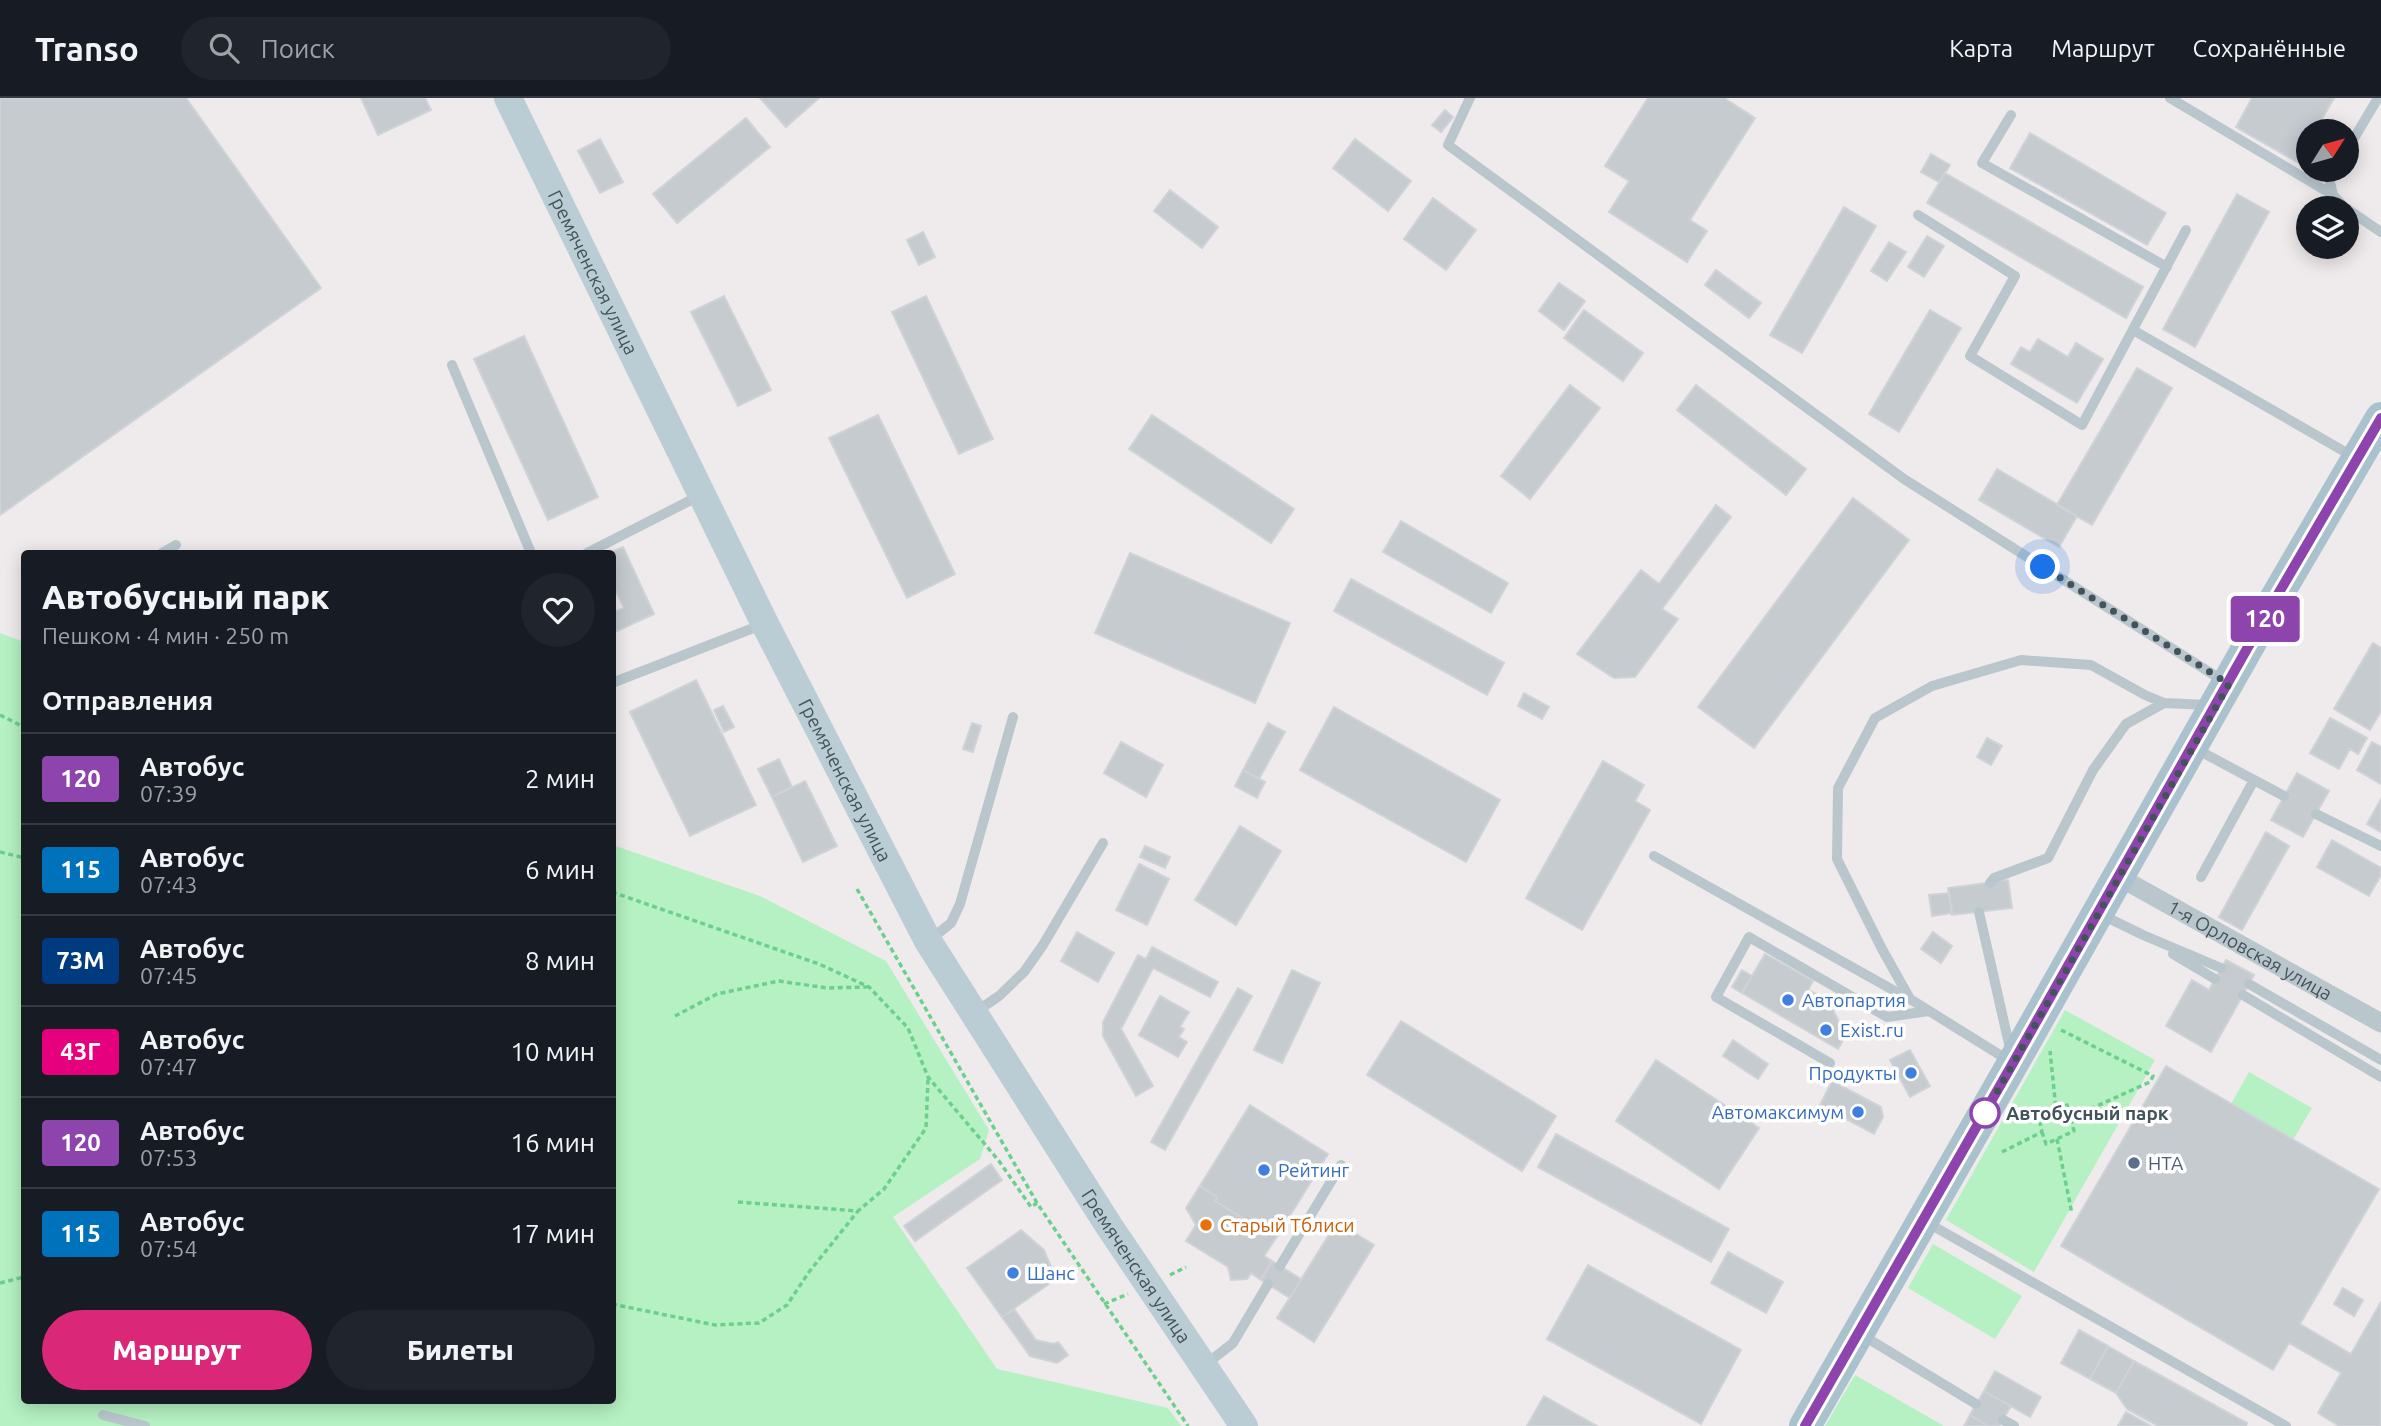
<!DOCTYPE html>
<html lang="ru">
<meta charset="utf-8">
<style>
:root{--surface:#171b24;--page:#20242c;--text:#f1f3f6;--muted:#9ea1a6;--line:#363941;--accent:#db2777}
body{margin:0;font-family:Ubuntu,sans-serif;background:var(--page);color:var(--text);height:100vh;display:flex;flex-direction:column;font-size:26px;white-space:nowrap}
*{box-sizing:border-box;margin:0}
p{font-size:23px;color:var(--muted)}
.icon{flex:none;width:38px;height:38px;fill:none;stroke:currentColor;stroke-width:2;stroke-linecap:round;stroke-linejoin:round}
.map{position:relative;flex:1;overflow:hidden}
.panel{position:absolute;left:21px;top:452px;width:595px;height:854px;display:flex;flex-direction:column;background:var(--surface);border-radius:7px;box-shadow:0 4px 18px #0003}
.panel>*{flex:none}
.badge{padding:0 14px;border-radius:5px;font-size:24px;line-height:46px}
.needle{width:46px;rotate:53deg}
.fabs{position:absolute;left:2296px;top:21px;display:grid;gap:14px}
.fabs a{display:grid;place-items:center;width:63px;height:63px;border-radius:50%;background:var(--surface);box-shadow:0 4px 18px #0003;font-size:35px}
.you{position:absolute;width:35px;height:35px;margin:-18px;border:5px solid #fff;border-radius:50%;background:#1a73e8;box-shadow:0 0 0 10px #1a73e833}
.map>.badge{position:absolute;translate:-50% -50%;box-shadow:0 0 0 4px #fff}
h2{padding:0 21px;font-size:26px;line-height:63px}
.round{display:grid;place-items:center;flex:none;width:74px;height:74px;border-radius:37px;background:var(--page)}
.overview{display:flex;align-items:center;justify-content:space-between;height:119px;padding:0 21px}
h1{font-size:33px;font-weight:800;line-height:52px}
.primary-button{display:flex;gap:14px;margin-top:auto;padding:14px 21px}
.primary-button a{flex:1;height:80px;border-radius:42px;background:var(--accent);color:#fff;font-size:28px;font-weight:800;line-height:80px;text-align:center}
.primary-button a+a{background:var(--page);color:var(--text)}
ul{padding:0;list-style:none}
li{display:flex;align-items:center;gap:21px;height:91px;padding:0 21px;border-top:2px solid var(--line)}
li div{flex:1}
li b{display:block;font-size:26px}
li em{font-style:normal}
li .badge{min-width:77px;font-weight:700;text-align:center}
header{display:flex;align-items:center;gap:42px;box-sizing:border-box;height:98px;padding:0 35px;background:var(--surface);border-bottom:2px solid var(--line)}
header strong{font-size:33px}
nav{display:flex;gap:38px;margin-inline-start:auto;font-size:24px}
.search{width:490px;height:63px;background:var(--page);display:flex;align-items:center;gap:18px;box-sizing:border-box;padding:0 24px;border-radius:38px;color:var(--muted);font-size:26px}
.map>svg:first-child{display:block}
.green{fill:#b5f1c2}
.building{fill:#c5cbcf;stroke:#cfd3d8;stroke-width:2}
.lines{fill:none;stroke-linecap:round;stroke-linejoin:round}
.path{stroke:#6cd08d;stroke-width:3.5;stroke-dasharray:5 3.5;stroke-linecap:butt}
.lane{stroke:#b9c7cd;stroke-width:10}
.street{stroke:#b9c7cd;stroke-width:19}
.secondary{stroke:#baccd4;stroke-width:28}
.primary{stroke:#a9c2cd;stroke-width:32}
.line-casing{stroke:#fff;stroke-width:16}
.line{stroke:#8e44ad;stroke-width:10}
.walk{stroke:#43535a;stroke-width:7;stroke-dasharray:0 12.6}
.shop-dot{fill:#3f7fe0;stroke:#fff;stroke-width:2.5}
.stop-dot{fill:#fff;stroke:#8e44ad;stroke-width:3.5}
.service-dot{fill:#5c6f8a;stroke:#fff;stroke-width:2.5}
.food-dot{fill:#e8710a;stroke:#fff;stroke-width:2.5}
.labels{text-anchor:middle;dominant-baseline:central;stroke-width:7;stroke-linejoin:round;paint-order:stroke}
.street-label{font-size:19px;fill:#43535a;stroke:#fff}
.shop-label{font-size:19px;fill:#366cbe;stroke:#fff;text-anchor:start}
.stop-label{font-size:19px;font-weight:bold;fill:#43535a;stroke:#fff;text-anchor:start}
.service-label{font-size:19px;fill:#4e5e75;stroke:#fff;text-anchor:start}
.food-label{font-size:19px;fill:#c56008;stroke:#fff;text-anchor:start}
</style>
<header>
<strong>Transo</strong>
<div class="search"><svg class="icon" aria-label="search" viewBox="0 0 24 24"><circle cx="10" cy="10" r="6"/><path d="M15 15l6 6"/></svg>Поиск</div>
<nav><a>Карта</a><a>Маршрут</a><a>Сохранённые</a></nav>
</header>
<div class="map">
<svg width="2381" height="1328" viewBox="0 0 2381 1328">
<rect width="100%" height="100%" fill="#efebec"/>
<!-- green -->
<path class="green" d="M0 535 24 544V1302H612L613 747 760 798 886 863 989 1032 980 1061 893 1119 997 1271 1168 1310 1181 1328H0Z
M2065 912 2155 962 2034 1174 1946 1122Z
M2249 974 2312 1010 2293 1042 2231 1006Z
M1933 1146 2022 1198 1995 1241 1908 1190Z
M1855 1277 1944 1328H1825Z"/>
<!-- building -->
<path class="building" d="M0 0H186L321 190 0 417Z
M361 0H425L431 12 378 37Z
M760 0H819L786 29Z
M1648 0H1724L1755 20 1690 122 1707 133 1687 164 1609 114 1629 83 1605 68Z
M2252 0H2334L2315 33H2308V44L2297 64 2236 29Z
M1445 12 1453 19 1441 34 1432 27Z
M746 20 770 49 677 125 653 96Z
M2030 35 2166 115 2147 147 2010 70Z
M600 41 623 84 600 95 578 53Z
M1355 41 1411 83 1388 113 1333 70Z
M1931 56 1950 67 1939 84 1921 74Z
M1945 75 2143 189 2126 220 1927 105Z
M1170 92 1218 129 1202 150 1154 113Z
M2237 96 2269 114 2195 249 2163 231Z
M1433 100 1476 132 1446 172 1404 141Z
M1844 109 1876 128 1802 255 1770 237Z
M923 134 935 159 919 167 907 142Z
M1927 138 1944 148 1924 179 1908 169Z
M1889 144 1906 154 1887 183 1871 173Z
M1716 172 1761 205 1749 220 1705 187Z
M1559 185 1585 203 1564 232 1539 213Z
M724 198 771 292 738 308 691 214Z
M926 198 993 341 959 356 892 214Z
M1584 212 1643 255 1623 283 1564 240Z
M1930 212 1961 230 1899 334 1869 316Z
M524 238 598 399 548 422 474 261Z
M2038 241 2068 259 2076 245 2103 261 2077 305 2011 266 2021 249 2030 254Z
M2137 270 2172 290 2092 427 2057 407Z
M1570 287 1600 310 1530 401 1501 378Z
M1696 287 1806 371 1786 397 1677 312Z
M878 317 955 476 907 500 829 340Z
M1152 317 1294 411 1271 445 1129 351Z
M1997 371 2077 418 2059 449 1979 402Z
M1853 400 1909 442 1754 650 1698 609Z
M1716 407 1731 419 1662 511 1678 521 1635 579 1614 580 1577 556 1641 472 1659 486Z
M1401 423 1508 485 1491 515 1383 454Z
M623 449 654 516 617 533 612 523V515L624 510 612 485V455H610Z
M1130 455 1290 525 1255 605 1095 535Z
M1351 481 1504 565 1487 597 1334 513Z
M2373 545 2381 550V613L2370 632 2334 611Z
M696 582 756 707 690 738 630 614Z
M1524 595 1549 609 1542 621 1518 608Z
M723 608 734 629 724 634 714 612Z
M1334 609 1500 702 1466 764 1300 672Z
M2330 620 2367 640 2358 656 2350 651 2339 671 2310 655Z
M972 625 981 628 973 654 963 651Z
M1268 625 1285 634 1259 681 1243 672Z
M1987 640 2002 648 1991 667 1977 659Z
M1121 644 1163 667 1146 699 1104 675Z
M2372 644 2381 649V686L2357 672Z
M779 661 792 689 772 699 758 671Z
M1603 663 1644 687 1635 703 1650 712 1582 832 1526 800Z
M1243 672 1265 684 1257 700 1235 688Z
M2297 675 2329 693 2303 739 2271 722Z
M805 683 837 748 803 764 772 699Z
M2381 701V734L2367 726Z
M1240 728 1281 753 1236 827 1195 802Z
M2266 734 2289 748 2242 832 2219 819Z
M2332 742 2381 770V777L2369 798 2317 769Z
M1145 748 1170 759 1165 770 1140 759Z
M1139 766 1169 781 1147 827 1116 812Z
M2008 782 2012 810 1952 817 1948 790Z
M1949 795 1952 815 1932 818 1929 797Z
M1077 834 1114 855 1098 884 1061 863Z
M1933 834 1952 848 1941 865 1921 851Z
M1152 849 1218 884 1210 899 1153 870 1121 931 1153 988 1136 998 1103 938V924L1138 857 1146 861Z
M1765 856 1813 883 1808 892 1823 900 1820 905 1833 912 1846 937 1838 951 1742 895Z
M2226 862 2254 877 2211 954 2166 928 2192 882 2209 892Z
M1292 872 1320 885 1282 965 1254 952Z
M1742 872 1752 878 1742 895 1732 889Z
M1238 890 1252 898 1165 1052 1151 1044Z
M1160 898 1189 914 1180 929 1184 931 1179 939 1187 944 1178 959 1139 937Z
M1401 923 1556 1018 1522 1073 1367 977Z
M1733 942 1768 966 1758 981 1723 958Z
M1910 952 1930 988 1910 999 1890 962Z
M1656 962 1759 1030 1719 1091 1616 1023Z
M2166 968 2379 1091 2300 1226 2351 1256 2381 1204V1328H2339L2318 1315 2341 1275 2289 1245 2273 1272 2061 1148Z
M1832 983 1881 1009 1883 1019 1874 1036 1820 1007Z
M1250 1007 1328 1056 1278 1137 1257 1123 1254 1127 1215 1103 1217 1099 1200 1088Z
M1556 1036 1729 1131 1711 1164 1538 1069Z
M991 1066 1002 1082 915 1143 904 1128Z
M1200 1088 1217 1099 1215 1103 1254 1127 1257 1123 1278 1137 1264 1158 1272 1163 1261 1182 1251 1175 1247 1181 1231 1182 1228 1169 1186 1143 1196 1127 1186 1110Z
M1337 1124 1374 1147 1314 1244 1277 1220Z
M1021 1132 1044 1152 1056 1181 1002 1219 967 1170Z
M1728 1154 1783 1184 1766 1215 1711 1185Z
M1272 1163 1301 1181 1290 1200 1261 1182Z
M1588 1167 1741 1252 1701 1326 1547 1241Z
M2343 1190 2363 1202 2354 1218 2334 1206Z
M1014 1211 1036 1242 1054 1246 1058 1244 1068 1257 1057 1265 1030 1258 1002 1219Z
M2079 1232 2108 1248 2090 1281 2061 1265Z
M2108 1248 2134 1263 2116 1295 2090 1281Z
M2134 1263 2247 1325 2246 1328H2158L2127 1311 2116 1295Z
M1995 1273 2041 1299 2030 1319 1984 1293Z
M1984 1293 2011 1308 1999 1328H1988L1970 1317Z
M1544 1298 1597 1328H1527Z
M2126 1314 2151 1328H2118Z
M1970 1317 1988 1328H1964Z"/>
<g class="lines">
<!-- path -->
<path class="path" d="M0 617 24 629
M0 754 21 759 24 757
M857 791 1037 1105 1188 1328
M612 794 819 866 869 889 908 930 928 979 999 1063 1031 1109 1037 1105
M675 918 717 896 779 883 827 890 867 889
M2061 932 2153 978 2150 984 2070 1020
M2042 1034 2046 1046 2074 1033 2067 1007 2056 1011
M2057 1041 2072 1116
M2002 1054 2042 1034 2038 1016 2056 1011 2050 953
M738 1104 858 1113 884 1091 926 1030 928 981
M1170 1177 1186 1169
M0 1185 24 1179
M612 1206 715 1227 759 1225 787 1207 809 1174 858 1113
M1104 1206 1128 1196"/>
<!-- lane -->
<path class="lane" d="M1470 0 1448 47 1904 381 2225 584
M2170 0 2333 97
M2011 17 1982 65 2167 169
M2347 52 2378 0
M2335 72 2329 80 2333 97 2345 110
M2347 111 2381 134
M1918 117 2015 178 1970 258 2082 327 2186 132
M2133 232 2354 359
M452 267 531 455
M162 455 176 447
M587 455 699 398
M612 585 761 527
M2196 651 2284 698
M2316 716 2381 748
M1654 758 1909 901
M2201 779 2254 682
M1990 785 1994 780 2048 760 2093 672 2126 626 2164 605 2209 607
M1979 814 2011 955
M2100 816 2143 837 2221 870
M931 841 951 825 960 806 1013 619
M2173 856 2215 881
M2249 886 2381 962
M2243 897 2381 979
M977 913 999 898 1024 874 1043 847 1103 745
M2008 962 1910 901 1882 851 1837 761 1838 690 1875 620 1932 588 2021 562 2091 567 2145 597 2164 605
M1830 965 1716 899 1749 839 1887 919 1929 913
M1926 1124 2286 1328
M1280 1168 1341 1067
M1862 1237 1976 1306
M1205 1267 1233 1245 1268 1186
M103 1317 145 1328
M2003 1322 2014 1328"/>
<!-- street -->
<path class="street" id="s1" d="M2119 779 2381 925"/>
<!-- secondary -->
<path class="secondary" id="s2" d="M508 0 765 526 928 843 1109 1128 1244 1328"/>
<!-- primary -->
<path class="primary" d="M1805 1328 2013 965 2274 503 2381 320"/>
</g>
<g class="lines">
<!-- line casing -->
<g class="line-casing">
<path id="line" d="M1805 1328 2013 965 2274 503 2381 320"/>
</g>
<!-- line -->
<use href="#line" class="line"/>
<!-- walk -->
<path class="walk" d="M1985 1015 2229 586 2043 469"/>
</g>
<!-- markers -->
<g class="shop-dot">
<circle cx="1788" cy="902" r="7"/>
<circle cx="1826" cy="932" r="7"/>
<circle cx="1911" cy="975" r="7"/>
<circle cx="1858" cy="1014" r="7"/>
<circle cx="1264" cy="1072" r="7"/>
<circle cx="1013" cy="1175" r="7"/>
</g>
<circle class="stop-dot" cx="1985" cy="1015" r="14"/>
<circle class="service-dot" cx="2134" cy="1065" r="7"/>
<circle class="food-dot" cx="1206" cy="1127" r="7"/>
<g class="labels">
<!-- street labels -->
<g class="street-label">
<text stroke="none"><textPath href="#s2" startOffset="194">Гремяченская улица</textPath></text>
<text stroke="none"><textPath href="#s2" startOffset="761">Гремяченская улица</textPath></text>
<text stroke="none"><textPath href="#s1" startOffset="150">1-я Орловская улица</textPath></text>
<text stroke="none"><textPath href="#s2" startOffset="1328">Гремяченская улица</textPath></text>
</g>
<!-- shop labels -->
<g class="shop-label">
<text x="1802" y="902">Автопартия</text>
<text x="1840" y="932">Exist.ru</text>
<text x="1897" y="975" text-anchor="end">Продукты</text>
<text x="1844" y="1014" text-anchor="end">Автомаксимум</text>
<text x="1278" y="1072">Рейтинг</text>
<text x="1027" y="1175">Шанс</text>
</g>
<!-- stop labels -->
<g class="stop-label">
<text x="2006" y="1015">Автобусный парк</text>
</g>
<!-- service labels -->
<g class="service-label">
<text x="2148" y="1065">НТА</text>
</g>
<!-- food labels -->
<g class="food-label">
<text x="1220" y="1127">Старый Тблиси</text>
</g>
</g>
</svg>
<div class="fabs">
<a><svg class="needle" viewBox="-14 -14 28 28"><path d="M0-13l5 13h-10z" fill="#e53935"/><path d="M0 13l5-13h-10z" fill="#9ea1a6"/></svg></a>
<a><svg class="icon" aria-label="layers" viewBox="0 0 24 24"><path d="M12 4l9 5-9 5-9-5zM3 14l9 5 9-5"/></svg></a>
</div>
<div class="you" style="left:2043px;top:469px"></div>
<b class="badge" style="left:2265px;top:521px;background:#8e44ad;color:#fff">120</b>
<section class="panel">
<div class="overview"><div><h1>Автобусный парк</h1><p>Пешком · 4 мин · 250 m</p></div><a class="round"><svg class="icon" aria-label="heart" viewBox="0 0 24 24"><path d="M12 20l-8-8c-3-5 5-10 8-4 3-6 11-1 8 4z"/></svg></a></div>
<h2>Отправления</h2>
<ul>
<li><span class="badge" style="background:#8e44ad;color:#fff">120</span><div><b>Автобус</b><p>07:39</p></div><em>2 мин</em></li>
<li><span class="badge" style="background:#0072bc;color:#fff">115</span><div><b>Автобус</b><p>07:43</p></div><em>6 мин</em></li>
<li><span class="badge" style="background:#003b80;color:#fff">73М</span><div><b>Автобус</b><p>07:45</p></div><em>8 мин</em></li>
<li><span class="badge" style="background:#e6007e;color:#fff">43Г</span><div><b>Автобус</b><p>07:47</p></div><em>10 мин</em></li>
<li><span class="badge" style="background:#8e44ad;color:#fff">120</span><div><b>Автобус</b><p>07:53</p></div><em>16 мин</em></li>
<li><span class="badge" style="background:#0072bc;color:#fff">115</span><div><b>Автобус</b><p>07:54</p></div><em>17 мин</em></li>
</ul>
<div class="primary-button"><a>Маршрут</a><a>Билеты</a></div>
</section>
</div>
